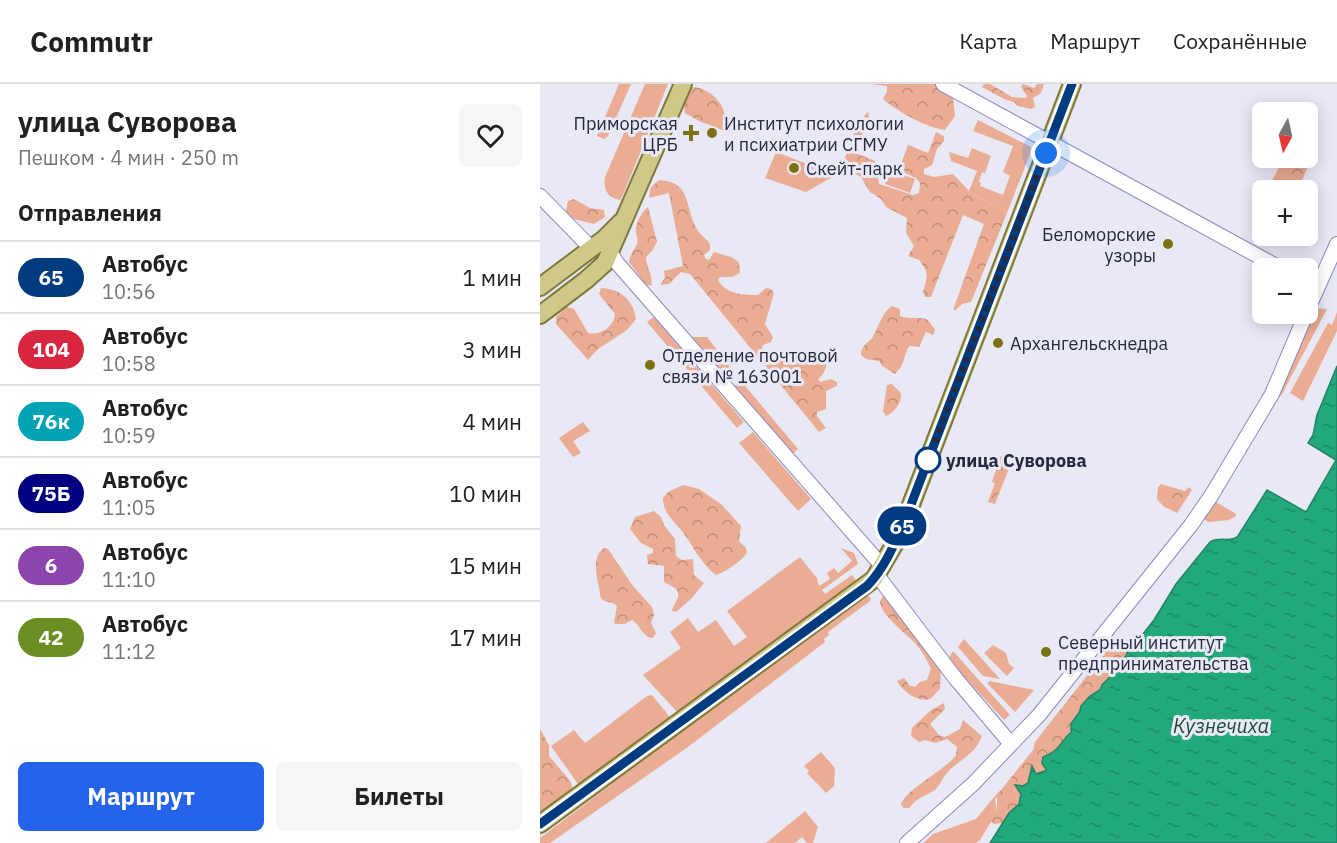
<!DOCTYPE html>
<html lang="ru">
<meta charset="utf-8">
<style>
:root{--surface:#fff;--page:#f6f6f6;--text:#202124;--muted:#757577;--line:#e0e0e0;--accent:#2563eb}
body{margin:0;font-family:"IBM Plex Sans",sans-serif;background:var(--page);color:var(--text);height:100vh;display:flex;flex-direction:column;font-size:22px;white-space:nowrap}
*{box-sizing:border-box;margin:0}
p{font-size:20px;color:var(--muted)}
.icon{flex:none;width:33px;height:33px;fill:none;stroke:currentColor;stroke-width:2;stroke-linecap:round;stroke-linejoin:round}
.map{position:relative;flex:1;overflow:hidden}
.panel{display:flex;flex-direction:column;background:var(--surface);width:540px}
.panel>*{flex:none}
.badge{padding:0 12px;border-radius:20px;font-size:21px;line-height:39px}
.needle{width:39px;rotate:188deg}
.fabs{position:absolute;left:712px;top:18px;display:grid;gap:12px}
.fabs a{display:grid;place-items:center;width:66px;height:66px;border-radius:9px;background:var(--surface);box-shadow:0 3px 15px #0003;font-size:30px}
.you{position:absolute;width:30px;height:30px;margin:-15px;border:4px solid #fff;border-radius:50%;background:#1a73e8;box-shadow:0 0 0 9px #1a73e833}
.map>.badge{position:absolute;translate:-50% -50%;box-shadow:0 0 0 3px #fff}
h2{padding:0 18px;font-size:22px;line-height:54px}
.round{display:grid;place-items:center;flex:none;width:63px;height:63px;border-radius:9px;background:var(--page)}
.overview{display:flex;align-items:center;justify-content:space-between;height:102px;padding:0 18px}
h1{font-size:28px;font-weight:700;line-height:45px}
.primary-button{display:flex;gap:12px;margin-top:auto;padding:12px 18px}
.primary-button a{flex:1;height:69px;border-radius:9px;background:var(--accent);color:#fff;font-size:24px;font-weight:700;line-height:69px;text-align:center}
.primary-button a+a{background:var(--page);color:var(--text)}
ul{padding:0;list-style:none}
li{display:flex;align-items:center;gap:18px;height:72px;padding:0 18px;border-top:2px solid var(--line)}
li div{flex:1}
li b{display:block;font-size:22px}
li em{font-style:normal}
li .badge{min-width:66px;font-weight:700;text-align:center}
header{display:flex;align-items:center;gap:36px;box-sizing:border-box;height:84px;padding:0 30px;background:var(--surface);border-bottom:2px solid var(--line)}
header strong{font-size:28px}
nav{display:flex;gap:33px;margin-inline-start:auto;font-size:21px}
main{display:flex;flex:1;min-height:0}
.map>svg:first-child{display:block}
.grass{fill:#eaac92}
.forest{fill:url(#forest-crowns)}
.water{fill:url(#water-ripples);stroke:#238268;stroke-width:1.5}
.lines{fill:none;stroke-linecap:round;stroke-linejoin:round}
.minor-casing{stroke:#8989c2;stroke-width:16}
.major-casing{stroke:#7f793c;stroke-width:20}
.minor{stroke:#fff;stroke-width:14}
.major{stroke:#cec889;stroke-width:16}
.line-casing{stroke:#fff;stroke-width:14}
.line{stroke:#003b80;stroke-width:9}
.walk{stroke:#28283f;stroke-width:6;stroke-dasharray:0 10.8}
.poi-dot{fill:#7a7213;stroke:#e9e9f6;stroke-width:2}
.stop-dot{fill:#fff;stroke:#003b80;stroke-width:3}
.labels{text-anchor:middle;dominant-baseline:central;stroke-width:6;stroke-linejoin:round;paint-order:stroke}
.poi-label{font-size:18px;fill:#28283f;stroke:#e9e9f6;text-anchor:start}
.stop-label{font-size:18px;font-weight:bold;fill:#28283f;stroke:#e9e9f6;text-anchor:start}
.water-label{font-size:20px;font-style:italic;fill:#174a36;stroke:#e9e9f6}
</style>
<header>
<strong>Commutr</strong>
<nav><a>Карта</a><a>Маршрут</a><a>Сохранённые</a></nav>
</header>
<main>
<section class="panel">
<div class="overview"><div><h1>улица Суворова</h1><p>Пешком · 4 мин · 250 m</p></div><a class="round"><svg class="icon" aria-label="heart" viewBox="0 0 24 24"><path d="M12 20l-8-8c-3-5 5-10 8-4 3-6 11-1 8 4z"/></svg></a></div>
<h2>Отправления</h2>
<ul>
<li><span class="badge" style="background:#003b80;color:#fff">65</span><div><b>Автобус</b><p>10:56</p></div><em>1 мин</em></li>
<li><span class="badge" style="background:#d7263d;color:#fff">104</span><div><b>Автобус</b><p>10:58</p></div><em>3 мин</em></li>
<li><span class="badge" style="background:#00a3b4;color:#fff">76к</span><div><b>Автобус</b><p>10:59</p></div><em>4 мин</em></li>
<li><span class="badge" style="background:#000080;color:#fff">75Б</span><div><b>Автобус</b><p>11:05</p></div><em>10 мин</em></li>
<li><span class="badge" style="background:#8e44ad;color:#fff">6</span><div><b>Автобус</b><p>11:10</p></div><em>15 мин</em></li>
<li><span class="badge" style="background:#6b8e23;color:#fff">42</span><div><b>Автобус</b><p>11:12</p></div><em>17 мин</em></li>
</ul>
<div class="primary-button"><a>Маршрут</a><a>Билеты</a></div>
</section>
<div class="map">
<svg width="797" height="759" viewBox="0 0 797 759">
<defs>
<pattern id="forest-crowns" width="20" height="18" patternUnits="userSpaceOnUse" patternTransform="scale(1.5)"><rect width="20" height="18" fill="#eaac92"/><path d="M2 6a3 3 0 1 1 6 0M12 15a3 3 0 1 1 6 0" fill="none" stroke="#be8c79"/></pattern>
<pattern id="water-ripples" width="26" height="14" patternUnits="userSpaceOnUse" patternTransform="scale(1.5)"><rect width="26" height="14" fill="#21a97a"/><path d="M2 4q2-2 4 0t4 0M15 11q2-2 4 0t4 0" fill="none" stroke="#1d8a65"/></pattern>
</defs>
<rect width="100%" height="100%" fill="#e9e9f6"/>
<!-- grass -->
<path class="grass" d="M79 0H91L68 52 64 55 57 52Z
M105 0H128L83 111 80 116C67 114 63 105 65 93Z
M438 36 491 63 490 70 467 129 431 109 429 107 437 87 411 77 409 68 428 74 432 64 451 72 445 89 442 88 439 98 441 99 440 102 463 111 470 92 463 88 473 62 433 47Z
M236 68 296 91 266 108 225 94Z
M350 87 375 95 370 109 345 100Z
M776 224 787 225 741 312 735 308Z
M797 228V247L763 317 750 309 788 239 792 241Z
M114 233 204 338 197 344 107 238Z
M152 253H167L193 287 185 294Z
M201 297 258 365 251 371 194 302Z
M43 338 50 347 33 357 41 369 33 373 19 354Z
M213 348 271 415 258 427 199 359Z
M676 418 696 430V432L689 436 668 438 664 435Z
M301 464 314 469 318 480 282 506 285 510 312 491 318 499 139 630 103 591 141 564 130 548 148 534 158 548 176 536 194 562 207 553 187 527 260 473 277 494 279 502 290 495 287 489 294 484 298 489 312 477Z
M325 510 331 514 330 517 288 548 289 551 284 555 285 558 148 663 10 759H0V754Z
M424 555 460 595 443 592 418 563Z
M453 561 466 569 469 580 474 584 467 592 444 569Z
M413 567 470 631 464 636 410 577V572Z
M450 597 494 606 475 628 447 599Z
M112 611 129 632V637L42 701 38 700 11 662 34 646 45 659 107 612Z
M281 668 295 684 294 702 286 709 267 689 269 687 264 682Z
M460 706 455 716 457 728 440 756 436 759H383L393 750 436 735Z
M265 727 278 743 273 759H267L262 753 255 759H226Z"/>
<!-- forest -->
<path class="forest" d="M331 0H397L413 13 415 32 405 46C385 43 361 29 345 17L343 14 347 8V2Z
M444 0H450L472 13 486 14 487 12 481 3 483 0 494 4 497 0H504L501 9 493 14 495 23 491 25 478 22 474 18 464 15 442 3Z
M155 3C176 7 190 27 185 47L159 37 145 29C142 22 147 12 150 5Z
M328 28 329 33 316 67 318 70 335 77 339 100 373 111 379 109 380 99 376 94 365 89 362 77 368 61 388 69 396 48 404 52V57L397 65 392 81 384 85V90L394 93 413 90 431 109 467 129 431 218 422 220 416 226H413L444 140 423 131 391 213H385L383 208C387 193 390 189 379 176L368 172 374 162 366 149 367 134 346 123 341 115 330 108 321 93 304 83C303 72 319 35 328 28Z
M744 74H765L768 82 758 106H727Z
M119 96C153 98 144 124 157 145 160 151 166 154 170 160V166L164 171 166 175 169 176 174 168 191 173 199 178 200 189 192 193H180L178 196C187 211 203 211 218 211L226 204 231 205 234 209 225 240 233 253 231 258 223 261 220 271 217 272 150 190 141 188 129 200 120 201 125 194 124 187 143 182 129 109 109 114 111 103Z
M34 115 50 124 64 126 65 133 54 140 30 134 26 127 28 117Z
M108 123 117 158 112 167 106 173C106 183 114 193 111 202L105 200 89 178C90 170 94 167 97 160 99 154 95 150 96 145 96 137 103 127 108 123Z
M61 204C80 205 93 215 96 235L87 246 58 265 48 276 16 240V233L26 223 34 225 48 249C60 252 74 243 75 230L59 210Z
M352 222 360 225V232C369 236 379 232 388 236L395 246 393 251 386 248 379 263 370 262 368 264 361 283 355 290 342 282 339 277 326 275 321 271C321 260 329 260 334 251 339 241 342 229 352 222Z
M257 266C266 278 263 278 278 272L284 275C289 282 284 290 278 295L280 298 291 295 297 298V302L286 307V325L277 328V332L286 344 279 348 226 283 227 279 234 274 238 267 247 276Z
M352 300 361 309C362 319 354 329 346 332L343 327 347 301Z
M460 372 472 377 455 420 448 418 455 399 452 398Z
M621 400 645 407 649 403 652 406 637 429 623 422 617 415 618 403Z
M143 401 159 405 181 420 201 442 199 457 206 464 207 469C201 477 186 488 176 491 165 484 154 465 147 454 139 441 122 430 123 414L128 408Z
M114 427 121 433 124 441 135 455 136 472 142 476 153 475 154 491 164 499 152 514 136 528 132 527C133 519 145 510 133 503 130 501 127 500 124 498V482L108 480 107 471 113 469V465L101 459 90 445 95 433Z
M64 464 68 465 93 502 112 523 114 531 111 539 116 549 113 554C103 554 101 541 92 536L85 540H75L74 538 77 522C73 517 64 519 61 514 60 512 60 507 59 504 57 492 51 473 64 464Z
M344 511 401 583 400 605 390 615C377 618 363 608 357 597L364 594 370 602 375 603 380 598 387 596 391 585C388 577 381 566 376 560 367 550 340 531 340 517Z
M574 557 589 564 586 572 577 581 575 588 562 601 560 606C531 620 533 666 505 672V687L496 690 491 684 488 699 483 702 478 701 481 713 477 722 463 739 454 740 451 738 457 725V711L493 666 495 658Z
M404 619 405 625 390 640 399 651 405 653 420 645 423 636 442 652C434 674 415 676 404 693 401 697 400 701 396 705 385 713 379 712 369 724H364L361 721C364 706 406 686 416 671L417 663 407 655 395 659 385 656 379 658 371 652 372 644 391 626Z
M0 645 9 661V672L31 698 33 708 3 729 0 726Z"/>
<!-- water -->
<path class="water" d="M797 282V759H450L469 729 479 720 481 710 475 701 483 702 488 699 492 682 496 690 505 687 506 685 502 679 503 673C522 665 518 660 531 648V640L540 627 541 622 550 612 560 606 562 601 575 588 577 581 586 572 589 564 595 560 614 536 636 500 670 458C679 452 690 459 698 452L727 406 766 428 796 376 768 359 773 351 777 331Z"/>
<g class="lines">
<!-- minor casing -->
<g class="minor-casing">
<path id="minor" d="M403 0 740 184
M0 112 51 164
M71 170 77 179 342 482
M768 225 797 160
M337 491 416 595 471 660
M367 759 433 700 499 631 651 441 671 412 732 310 766 230"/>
</g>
<!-- major casing -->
<g class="major-casing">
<path id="major" d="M0 203 64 155 81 138
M0 231 46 196 65 179 143 0
M0 740 334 495 354 461 364 439 532 0"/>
</g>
<!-- minor -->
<use href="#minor" class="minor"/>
<!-- major -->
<use href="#major" class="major"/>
</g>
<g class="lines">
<!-- line casing -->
<g class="line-casing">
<path id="line" d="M0 740 327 502C344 485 354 461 364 439L532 0"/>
</g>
<!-- line -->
<use href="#line" class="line"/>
<!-- walk -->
<path class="walk" d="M388 376 506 69"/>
</g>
<!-- markers -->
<g class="poi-dot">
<path d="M148 40h6v6h6v6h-6v6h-6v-6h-6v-6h6z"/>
<circle cx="172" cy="49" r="6"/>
<circle cx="254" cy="84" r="6"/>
<circle cx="628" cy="160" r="6"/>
<circle cx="458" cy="259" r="6"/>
<circle cx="110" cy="281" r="6"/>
<circle cx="506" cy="568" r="6"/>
</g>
<circle class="stop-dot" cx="388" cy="376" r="12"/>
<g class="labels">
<!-- poi labels -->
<g class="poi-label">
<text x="138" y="39" text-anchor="end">Приморская<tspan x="138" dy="21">ЦРБ</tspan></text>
<text x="184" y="39">Институт психологии<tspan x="184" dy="21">и психиатрии СГМУ</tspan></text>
<text x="266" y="84">Скейт-парк</text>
<text x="616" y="150" text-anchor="end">Беломорские<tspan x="616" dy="21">узоры</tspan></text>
<text x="470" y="259">Архангельскнедра</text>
<text x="122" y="271">Отделение почтовой<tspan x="122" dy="21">связи № 163001</tspan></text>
<text x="518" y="558">Северный институт<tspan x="518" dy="21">предпринимательства</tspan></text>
</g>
<!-- stop labels -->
<g class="stop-label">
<text x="406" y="376">улица Суворова</text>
</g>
<!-- water labels -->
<g class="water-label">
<text x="681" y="641">Кузнечиха</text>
</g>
</g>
</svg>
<div class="fabs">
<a><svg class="needle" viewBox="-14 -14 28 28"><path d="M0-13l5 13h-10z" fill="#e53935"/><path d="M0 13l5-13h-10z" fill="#757577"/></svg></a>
<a>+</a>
<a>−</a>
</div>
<div class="you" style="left:506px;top:69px"></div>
<b class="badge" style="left:362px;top:442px;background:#003b80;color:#fff">65</b>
</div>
</main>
